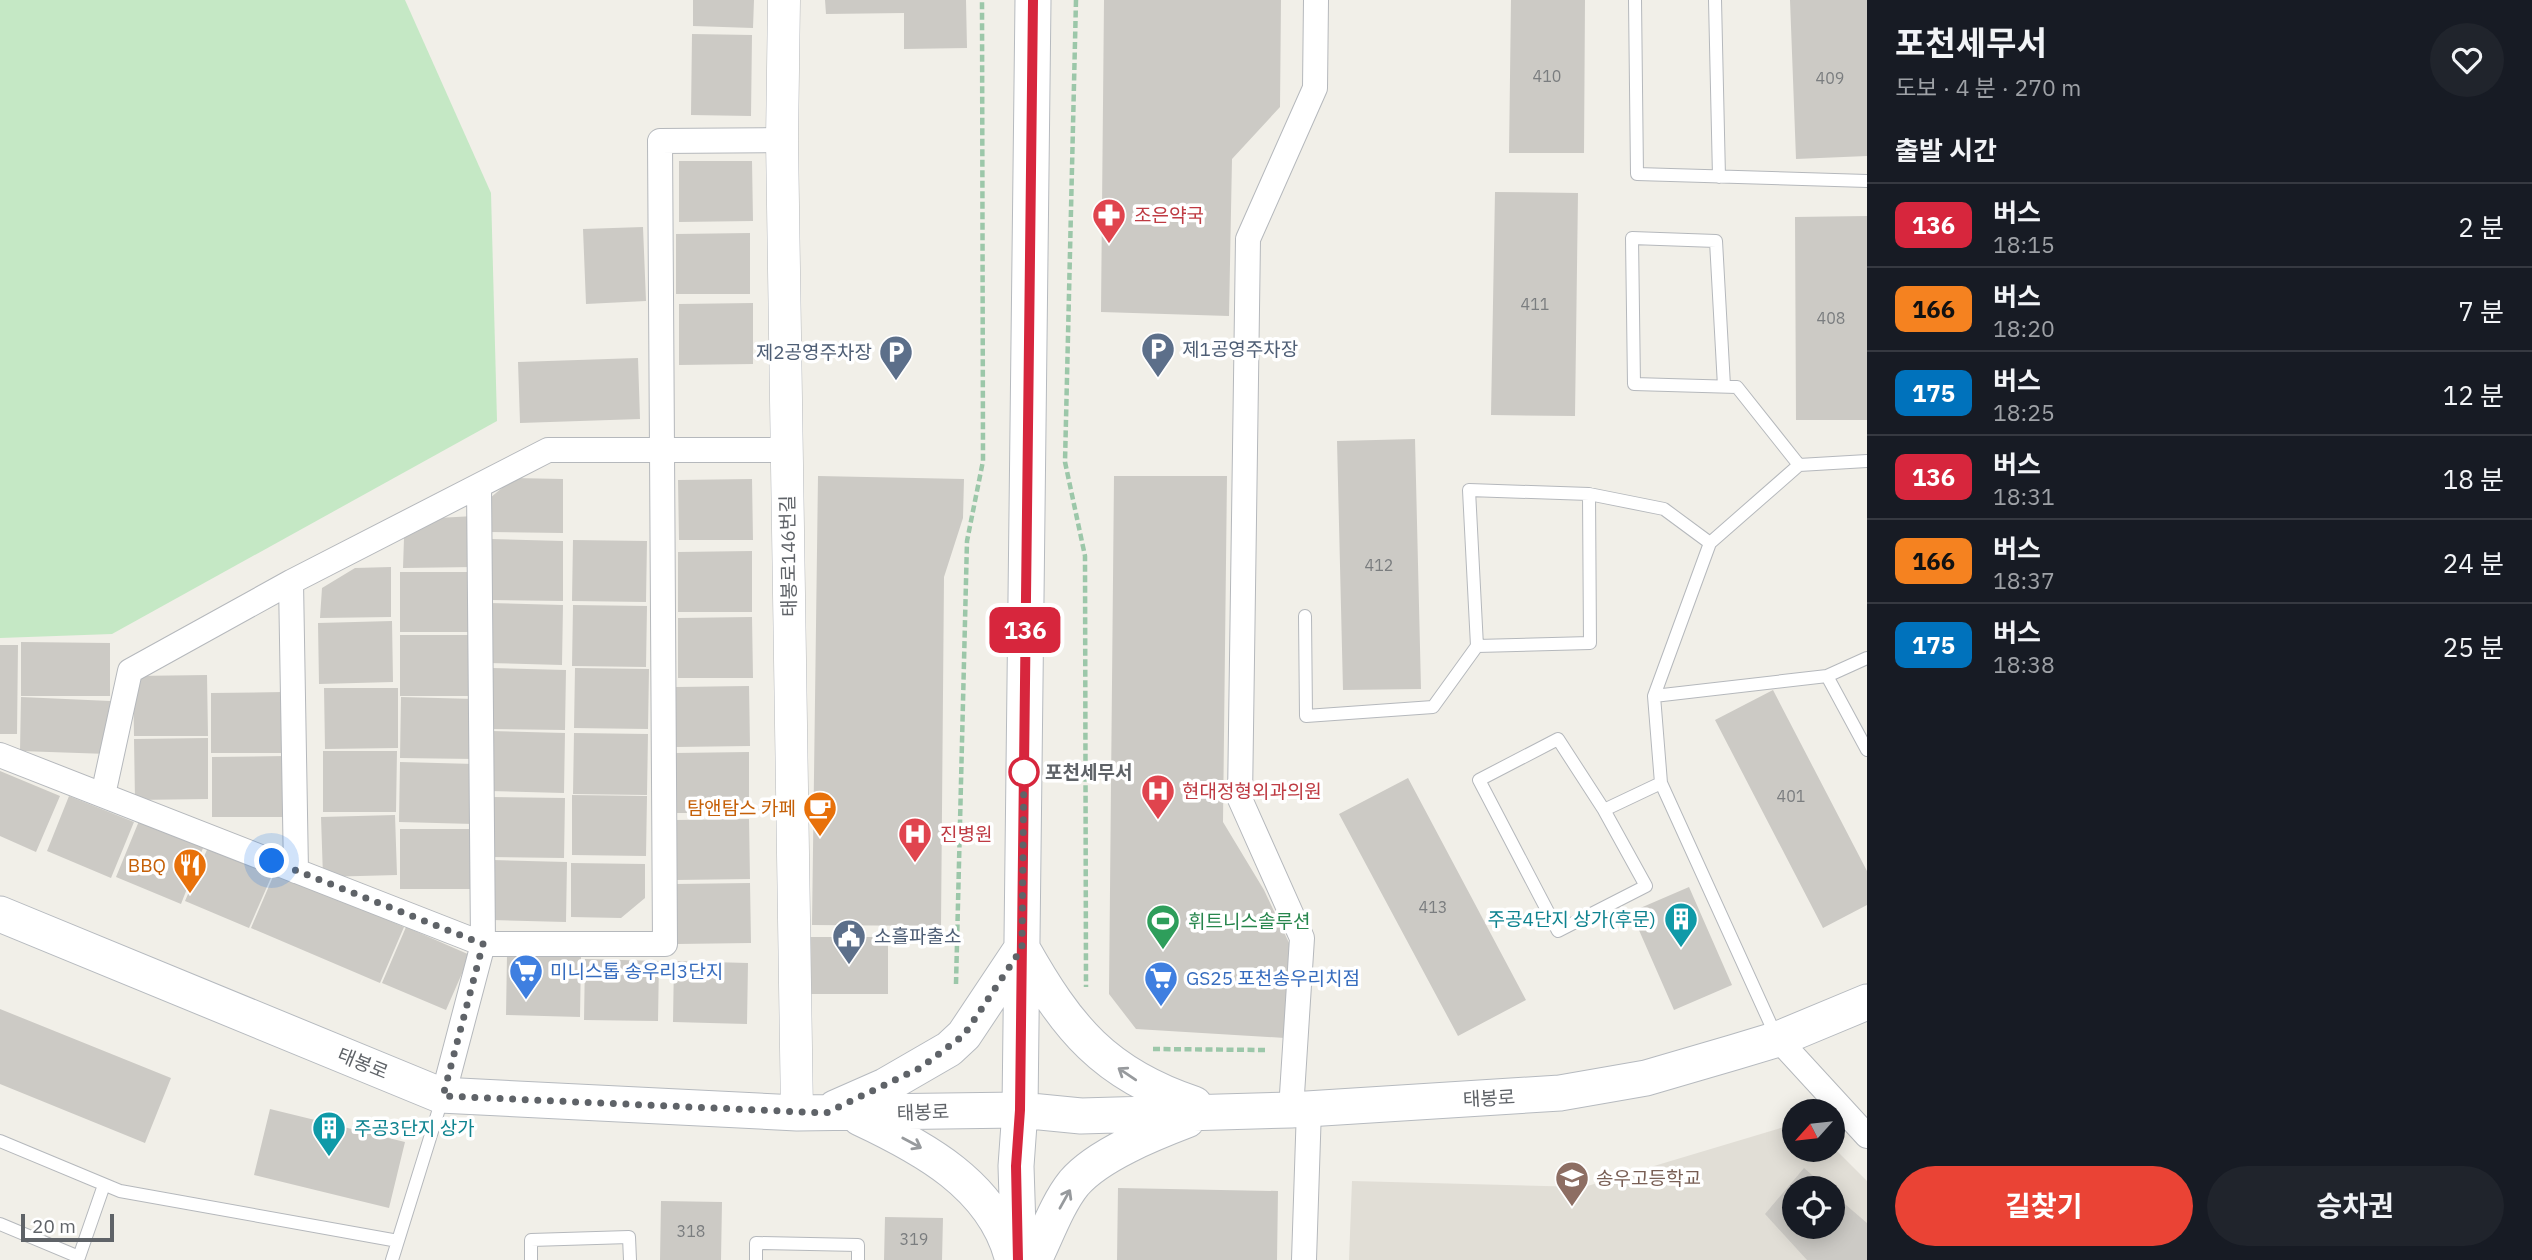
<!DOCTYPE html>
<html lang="ko">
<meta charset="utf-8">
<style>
:root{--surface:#171b24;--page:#20242c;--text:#f1f3f6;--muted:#9ea1a6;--line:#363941;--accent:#ea4335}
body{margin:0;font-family:"IBM Plex Sans","Noto Sans KR",sans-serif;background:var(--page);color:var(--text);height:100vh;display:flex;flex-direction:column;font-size:26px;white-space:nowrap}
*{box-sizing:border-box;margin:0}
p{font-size:23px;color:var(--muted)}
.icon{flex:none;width:38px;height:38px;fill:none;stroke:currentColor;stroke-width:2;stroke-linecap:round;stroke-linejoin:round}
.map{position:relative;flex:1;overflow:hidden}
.panel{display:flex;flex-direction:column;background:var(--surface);width:665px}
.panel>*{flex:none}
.badge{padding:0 14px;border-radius:10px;font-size:24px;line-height:46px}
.needle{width:46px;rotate:243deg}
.fabs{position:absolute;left:1782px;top:1099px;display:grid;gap:14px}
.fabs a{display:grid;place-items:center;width:63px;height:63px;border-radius:50%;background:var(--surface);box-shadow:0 4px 18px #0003;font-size:35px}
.scale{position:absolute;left:21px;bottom:18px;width:93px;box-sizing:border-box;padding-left:7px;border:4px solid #5f6368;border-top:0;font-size:19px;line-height:24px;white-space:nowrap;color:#5f6368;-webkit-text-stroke:5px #fff;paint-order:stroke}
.you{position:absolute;width:35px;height:35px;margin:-18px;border:5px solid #fff;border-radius:50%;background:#1a73e8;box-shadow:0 0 0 10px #1a73e833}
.map>.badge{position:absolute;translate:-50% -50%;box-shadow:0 0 0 4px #fff}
h2{padding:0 28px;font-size:26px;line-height:63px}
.round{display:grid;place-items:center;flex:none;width:74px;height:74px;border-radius:37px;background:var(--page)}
.headline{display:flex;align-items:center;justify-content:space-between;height:119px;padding:0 28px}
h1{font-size:33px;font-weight:700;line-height:52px}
.action{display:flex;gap:14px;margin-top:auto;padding:14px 28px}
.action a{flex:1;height:80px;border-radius:42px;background:var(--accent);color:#fff;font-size:28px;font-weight:700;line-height:80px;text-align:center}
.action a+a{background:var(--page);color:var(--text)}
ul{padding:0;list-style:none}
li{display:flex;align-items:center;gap:21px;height:84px;padding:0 28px;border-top:2px solid var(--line)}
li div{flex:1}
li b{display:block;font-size:26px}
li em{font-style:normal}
li .badge{min-width:77px;font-weight:700;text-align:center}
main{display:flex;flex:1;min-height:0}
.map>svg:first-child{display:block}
.education{fill:#e1ded6;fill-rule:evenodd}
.green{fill:#c5e8c5}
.building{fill:#cccac5}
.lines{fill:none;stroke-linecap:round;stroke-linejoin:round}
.service-casing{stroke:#b5b8bc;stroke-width:14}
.minor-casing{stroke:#b5b8bc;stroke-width:26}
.tertiary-casing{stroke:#b5b8bc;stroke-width:33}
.secondary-casing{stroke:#b6babf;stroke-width:37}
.path{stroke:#9cc7a9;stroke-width:4.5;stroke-dasharray:7 3.5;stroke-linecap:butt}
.service{stroke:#fff;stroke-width:12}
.minor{stroke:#fff;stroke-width:24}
.tertiary{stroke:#fff;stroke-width:32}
.secondary{stroke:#fff;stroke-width:35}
.oneway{stroke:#979a9d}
.line-casing{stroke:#fff;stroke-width:16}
.line{stroke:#d7263d;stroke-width:10}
.walk{stroke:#5f6368;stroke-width:7;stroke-dasharray:0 12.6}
.stop-dot{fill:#fff;stroke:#d7263d;stroke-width:3.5}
.labels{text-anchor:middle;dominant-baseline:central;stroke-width:7;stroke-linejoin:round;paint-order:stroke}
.number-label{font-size:16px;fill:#7a7d7f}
.health-label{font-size:19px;fill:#be3a42;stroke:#fff;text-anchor:start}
.service-label{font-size:19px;fill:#4e5e75;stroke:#fff;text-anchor:start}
.street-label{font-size:19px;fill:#5f6368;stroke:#fff}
.stop-label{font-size:19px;font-weight:bold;fill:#5f6368;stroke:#fff;text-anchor:start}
.food-label{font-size:19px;fill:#c56008;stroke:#fff;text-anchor:end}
.culture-label{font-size:19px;fill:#0d838f;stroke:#fff;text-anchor:end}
.leisure-label{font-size:19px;fill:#27864d;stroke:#fff;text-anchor:start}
.shop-label{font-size:19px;fill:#366cbe;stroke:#fff;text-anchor:start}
.education-label{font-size:19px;fill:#785e54;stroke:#fff;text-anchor:start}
</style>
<main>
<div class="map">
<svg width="1867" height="1260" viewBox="0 0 1867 1260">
<rect width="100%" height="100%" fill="#f1efe8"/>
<!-- education -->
<path class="education" d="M1794 1124V1150H1832V1146L1867 1181V1260H1349L1352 1181 1584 1187ZM1794 1188H1832V1227H1794Z"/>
<!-- green -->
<path class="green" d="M0 0H405L491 193 497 421 112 634 0 638Z"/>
<!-- building -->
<path class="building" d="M693 0H754L753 28 693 26Z
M825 0H966L967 48 904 49V13L826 14Z
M1104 0H1281L1280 107 1232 159 1229 316 1101 312Z
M1511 0H1585L1584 153H1509Z
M1790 0H1867V156L1796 159Z
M692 34 752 35 751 116 691 115Z
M679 161H752L753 221 679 222Z
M1495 192 1578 193 1575 416 1491 415Z
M1867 216V420H1796L1795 217Z
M643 227 646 301 586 304 583 229Z
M750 233V294H676V234Z
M753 303V364L679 365V304Z
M638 358 640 419 520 423 518 362Z
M1415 439 1421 689 1343 690 1337 441Z
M818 476 964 479 963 518 944 577 941 926 812 925Z
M1114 476H1227L1223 822 1264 890 1290 945 1285 1038 1136 1029 1109 994Z
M514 478 563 479V533L489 532 490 498Z
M752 479 753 540H679L678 480Z
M474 516V567L403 568 404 538 438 518Z
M490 539 563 541V601L489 600Z
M573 540 647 541 646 602 572 601Z
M752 551V612H678V552Z
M391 567V617L320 618 322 588 355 568Z
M400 572H473L474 632H400Z
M489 603 563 605 562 665 488 663Z
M573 605 647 606 646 667 572 666Z
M752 617 753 678H678V618Z
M392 621 393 682 319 684 318 623Z
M400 635H474V696H400Z
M21 642 110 643V696H21Z
M0 645H18L17 734H0Z
M492 668 566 670 565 730 490 729Z
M575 668 649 669 648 729 574 728Z
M207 675 208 736H134L133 676Z
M749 686 750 746 676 747V687Z
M324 688H398V748L325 749Z
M1773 690 1867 871V905L1823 928 1715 720Z
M284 692 285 753H211V693Z
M21 697 110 701 108 754 20 751Z
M401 697 475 699 474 759 400 758Z
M491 731 565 733 564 793 490 791Z
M574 733 648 734 647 795 573 794Z
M208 738V799L135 800 134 739Z
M323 751H397L396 812H323Z
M749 752V813H676L675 753Z
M286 756 287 817H212V757Z
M400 762 475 764 474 824 399 822Z
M0 771 60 796 36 852 0 836Z
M1408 778 1526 1000 1458 1036 1339 814Z
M572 795 647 796 646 856 572 855Z
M69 796 134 822 111 878 47 851Z
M491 797 565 798 564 858 490 857Z
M395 815 397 875 323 877 321 817Z
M749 819 750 879 676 880 675 820Z
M139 821 203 848 181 904 116 877Z
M400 829H474V889H400Z
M209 845 273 873 249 928 185 901Z
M493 860 567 862 566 922 492 920Z
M571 863 645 864V898L621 918 571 917Z
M275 872 404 927 380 983 251 928Z
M750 883 751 943 677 944 676 884Z
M1689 887 1732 985 1674 1010 1631 912Z
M406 927 470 955 446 1010 382 983Z
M810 937H888V994H810Z
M507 955 581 956 580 1017 506 1015Z
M585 959 659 961 658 1021 584 1020Z
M674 961 748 963 747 1024 673 1022Z
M0 1009 171 1078 145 1143 0 1084Z
M270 1109 405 1142 389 1208 254 1175Z
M1804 1168 1827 1188H1794V1227H1832V1193L1867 1223V1260H1807L1765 1214Z
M1118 1188 1278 1191 1277 1260H1117Z
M661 1201 722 1202 721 1260H660Z
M885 1217 943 1218 942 1260H884Z"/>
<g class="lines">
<!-- service casing -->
<g class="service-casing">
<path id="service" d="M1635 0 1637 174 1867 181
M1715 0 1719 177
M1724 386 1716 241 1632 238 1634 384 1737 387 1799 465
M1589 494 1590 643 1477 646 1469 490 1589 494 1664 509 1710 543
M1305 616 1306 716 1433 707 1477 646
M1827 676 1867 750
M1654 696 1827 676 1867 658
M1604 810 1558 739 1479 780 1558 931 1646 886 1604 810 1661 783
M1776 1036 1661 783 1654 696 1710 543 1799 465 1867 461
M0 1141 120 1191 398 1241
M0 1224 79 1257 104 1185
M392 1260 443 1096
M531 1260V1240L629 1237 630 1260
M756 1260V1243L858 1245V1260"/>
</g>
<!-- minor casing -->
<g class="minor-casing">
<path id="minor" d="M291 582 296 871
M0 755 483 944H665L662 450H786
M103 795 130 671 291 582 548 450H662L660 141 782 140
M1778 1039 1867 1136
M443 1096 483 944 479 486
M1291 1110 1302 938 1240 799 1248 239 1315 88 1316 0
M1304 1260 1309 1108"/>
</g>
<!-- tertiary casing -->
<g class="tertiary-casing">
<path id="tertiary" d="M784 0 782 140 797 1113"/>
</g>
<!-- secondary casing -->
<g class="secondary-casing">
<path id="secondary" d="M0 914 440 1095 797 1113 1020 1110 1081 1116 1291 1110 1560 1093 1646 1078 1735 1052 1778 1039 1867 1002
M835 1108 885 1086 949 1049 964 1035 1022 948C1067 1028 1104 1074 1194 1104
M860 1118C922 1147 993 1185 1012 1257
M1019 1260 1016 1166 1020 1110 1033 0
M1034 1260C1046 1236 1057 1204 1074 1183 1098 1155 1153 1133 1187 1120"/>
</g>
<!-- path -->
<path class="path" d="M1076 0 1065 462 1085 556 1086 987
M956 984 967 541 983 461 982 0
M1153 1049 1265 1050"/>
<!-- service -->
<use href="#service" class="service"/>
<!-- minor -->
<use href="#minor" class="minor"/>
<!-- tertiary -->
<use href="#tertiary" class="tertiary"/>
<!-- secondary -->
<use href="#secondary" class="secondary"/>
</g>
<!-- one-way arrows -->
<defs><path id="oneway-shaft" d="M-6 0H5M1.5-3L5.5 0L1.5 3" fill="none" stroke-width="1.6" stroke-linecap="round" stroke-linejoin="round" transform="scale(1.75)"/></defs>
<g class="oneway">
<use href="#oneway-shaft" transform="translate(1127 1074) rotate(-146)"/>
<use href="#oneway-shaft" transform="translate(912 1143) rotate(28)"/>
<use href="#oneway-shaft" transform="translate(1065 1199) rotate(-61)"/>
</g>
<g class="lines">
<!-- line casing -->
<g class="line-casing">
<path id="line" d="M1018 1260 1016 1166 1020 1110 1033 0"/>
</g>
<!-- line -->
<use href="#line" class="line"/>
<!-- walk -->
<path class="walk" d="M272 861 483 944 443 1096 826 1113 920 1068 964 1035 1022 948 1024 760V772"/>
</g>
<!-- icons -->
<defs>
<g id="pharmacy-pin" transform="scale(1.75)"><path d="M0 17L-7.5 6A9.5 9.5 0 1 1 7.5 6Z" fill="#e0444e" stroke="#fff"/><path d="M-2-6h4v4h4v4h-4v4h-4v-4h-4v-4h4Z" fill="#fff"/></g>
<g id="parking-pin" transform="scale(1.75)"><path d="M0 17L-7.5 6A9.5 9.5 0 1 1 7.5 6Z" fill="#5c6f8a" stroke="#fff"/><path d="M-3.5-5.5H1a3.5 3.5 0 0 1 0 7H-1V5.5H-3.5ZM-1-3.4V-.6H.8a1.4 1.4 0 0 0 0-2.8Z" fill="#fff"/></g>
<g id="hospital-pin" transform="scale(1.75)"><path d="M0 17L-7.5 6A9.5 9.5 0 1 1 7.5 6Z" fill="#e0444e" stroke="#fff"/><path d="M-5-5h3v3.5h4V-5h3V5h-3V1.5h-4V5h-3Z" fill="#fff"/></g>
<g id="cafe-pin" transform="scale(1.75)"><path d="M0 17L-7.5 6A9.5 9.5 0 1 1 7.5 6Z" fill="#e8710a" stroke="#fff"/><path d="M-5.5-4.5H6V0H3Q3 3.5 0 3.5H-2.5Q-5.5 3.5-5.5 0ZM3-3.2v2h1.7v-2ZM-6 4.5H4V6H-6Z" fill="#fff"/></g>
<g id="restaurant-pin" transform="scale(1.75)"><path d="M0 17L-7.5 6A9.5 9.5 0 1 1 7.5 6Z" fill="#e8710a" stroke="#fff"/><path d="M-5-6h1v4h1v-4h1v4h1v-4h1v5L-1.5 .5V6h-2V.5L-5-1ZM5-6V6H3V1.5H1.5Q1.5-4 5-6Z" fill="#fff"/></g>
<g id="building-pin" transform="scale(1.75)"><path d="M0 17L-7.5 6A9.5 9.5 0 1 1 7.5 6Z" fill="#0f9aa8" stroke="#fff"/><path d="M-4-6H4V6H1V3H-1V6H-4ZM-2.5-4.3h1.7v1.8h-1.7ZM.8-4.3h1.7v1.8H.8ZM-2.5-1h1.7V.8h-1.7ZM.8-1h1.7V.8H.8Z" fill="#fff"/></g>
<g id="stadium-pin" transform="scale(1.75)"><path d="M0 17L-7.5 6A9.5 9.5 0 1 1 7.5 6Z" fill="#2e9e5b" stroke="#fff"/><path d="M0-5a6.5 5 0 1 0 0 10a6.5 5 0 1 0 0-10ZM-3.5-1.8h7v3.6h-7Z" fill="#fff"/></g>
<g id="civic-pin" transform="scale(1.75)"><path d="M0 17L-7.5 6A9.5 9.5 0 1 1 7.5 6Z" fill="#5c6f8a" stroke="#fff"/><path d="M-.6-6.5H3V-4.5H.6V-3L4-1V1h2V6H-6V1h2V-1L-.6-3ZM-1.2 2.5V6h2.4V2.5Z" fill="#fff"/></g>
<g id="supermarket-pin" transform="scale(1.75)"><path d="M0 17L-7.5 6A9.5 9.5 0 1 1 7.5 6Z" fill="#3f7fe0" stroke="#fff"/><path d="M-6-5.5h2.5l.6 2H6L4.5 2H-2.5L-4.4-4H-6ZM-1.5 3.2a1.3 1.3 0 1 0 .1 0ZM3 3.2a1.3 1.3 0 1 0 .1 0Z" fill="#fff"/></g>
<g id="school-pin" transform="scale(1.75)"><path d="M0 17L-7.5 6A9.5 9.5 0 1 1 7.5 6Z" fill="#8d6e63" stroke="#fff"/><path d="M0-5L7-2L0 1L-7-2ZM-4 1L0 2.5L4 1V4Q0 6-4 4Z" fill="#fff"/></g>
</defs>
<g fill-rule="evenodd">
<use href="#pharmacy-pin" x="1109" y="215"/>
<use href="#parking-pin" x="1158" y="349"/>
<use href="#parking-pin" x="896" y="352"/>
<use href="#hospital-pin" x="1158" y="791"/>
<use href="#cafe-pin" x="820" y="808"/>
<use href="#hospital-pin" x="915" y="834"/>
<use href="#restaurant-pin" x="190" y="865"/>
<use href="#building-pin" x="1681" y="919"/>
<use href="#stadium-pin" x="1163" y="921"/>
<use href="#civic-pin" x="849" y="936"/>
<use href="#supermarket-pin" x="526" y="971"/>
<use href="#supermarket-pin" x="1161" y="978"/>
<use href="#building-pin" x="329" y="1128"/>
<use href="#school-pin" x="1572" y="1178"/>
</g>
<!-- markers -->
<circle class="stop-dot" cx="1024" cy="772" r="14"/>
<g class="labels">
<!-- number labels -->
<g class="number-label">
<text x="1547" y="76">410</text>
<text x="1830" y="78">409</text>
<text x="1535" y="304">411</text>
<text x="1831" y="318">408</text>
<text x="1379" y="565">412</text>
<text x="1791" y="796">401</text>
<text x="1433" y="907">413</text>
<text x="691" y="1231">318</text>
<text x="914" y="1239">319</text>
</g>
<!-- health labels -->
<g class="health-label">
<text x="1134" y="215">조은약국</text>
<text x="1182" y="791">현대정형외과의원</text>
<text x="940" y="834">진병원</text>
</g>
<!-- service labels -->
<g class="service-label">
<text x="1182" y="349">제1공영주차장</text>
<text x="872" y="352" text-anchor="end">제2공영주차장</text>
<text x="874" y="936">소흘파출소</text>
</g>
<!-- street labels -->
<g class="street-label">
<text transform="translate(788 556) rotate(-91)">태봉로146번길</text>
<text transform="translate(363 1063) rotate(22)">태봉로</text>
<text transform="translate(1489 1098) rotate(-3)">태봉로</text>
<text transform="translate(923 1112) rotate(-2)">태봉로</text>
</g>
<!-- stop labels -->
<g class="stop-label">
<text x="1045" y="772">포천세무서</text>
</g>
<!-- food labels -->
<g class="food-label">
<text x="796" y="808">탐앤탐스 카페</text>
<text x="166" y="865">BBQ</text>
</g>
<!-- culture labels -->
<g class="culture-label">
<text x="1656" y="919">주공4단지 상가(후문)</text>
<text x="354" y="1128" text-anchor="start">주공3단지 상가</text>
</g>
<!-- leisure labels -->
<g class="leisure-label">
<text x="1188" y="921">휘트니스솔루션</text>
</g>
<!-- shop labels -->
<g class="shop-label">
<text x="550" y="971">미니스톱 송우리3단지</text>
<text x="1186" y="978">GS25 포천송우리치점</text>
</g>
<!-- education labels -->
<g class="education-label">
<text x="1596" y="1178">송우고등학교</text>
</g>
</g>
</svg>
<div class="fabs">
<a><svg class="needle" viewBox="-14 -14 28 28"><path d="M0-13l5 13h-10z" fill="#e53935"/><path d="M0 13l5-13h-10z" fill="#9ea1a6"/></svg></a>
<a><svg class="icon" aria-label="locate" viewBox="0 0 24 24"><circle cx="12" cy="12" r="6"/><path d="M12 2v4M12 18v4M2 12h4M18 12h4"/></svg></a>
</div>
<div class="scale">20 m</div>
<div class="you" style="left:272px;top:861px"></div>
<b class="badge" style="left:1025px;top:630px;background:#d7263d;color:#fff">136</b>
</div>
<section class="panel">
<div class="headline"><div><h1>포천세무서</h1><p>도보 · 4 분 · 270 m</p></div><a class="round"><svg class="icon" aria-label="heart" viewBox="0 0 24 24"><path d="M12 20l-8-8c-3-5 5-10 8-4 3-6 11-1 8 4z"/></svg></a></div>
<h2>출발 시간</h2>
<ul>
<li><span class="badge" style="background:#d7263d;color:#fff">136</span><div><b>버스</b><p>18:15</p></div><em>2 분</em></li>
<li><span class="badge" style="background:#f58220;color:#111">166</span><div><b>버스</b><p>18:20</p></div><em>7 분</em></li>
<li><span class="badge" style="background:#0072bc;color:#fff">175</span><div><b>버스</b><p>18:25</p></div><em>12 분</em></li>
<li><span class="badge" style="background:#d7263d;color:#fff">136</span><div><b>버스</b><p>18:31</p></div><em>18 분</em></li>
<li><span class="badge" style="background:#f58220;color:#111">166</span><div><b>버스</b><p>18:37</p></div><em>24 분</em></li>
<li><span class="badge" style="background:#0072bc;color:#fff">175</span><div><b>버스</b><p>18:38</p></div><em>25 분</em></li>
</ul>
<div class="action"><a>길찾기</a><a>승차권</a></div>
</section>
</main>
